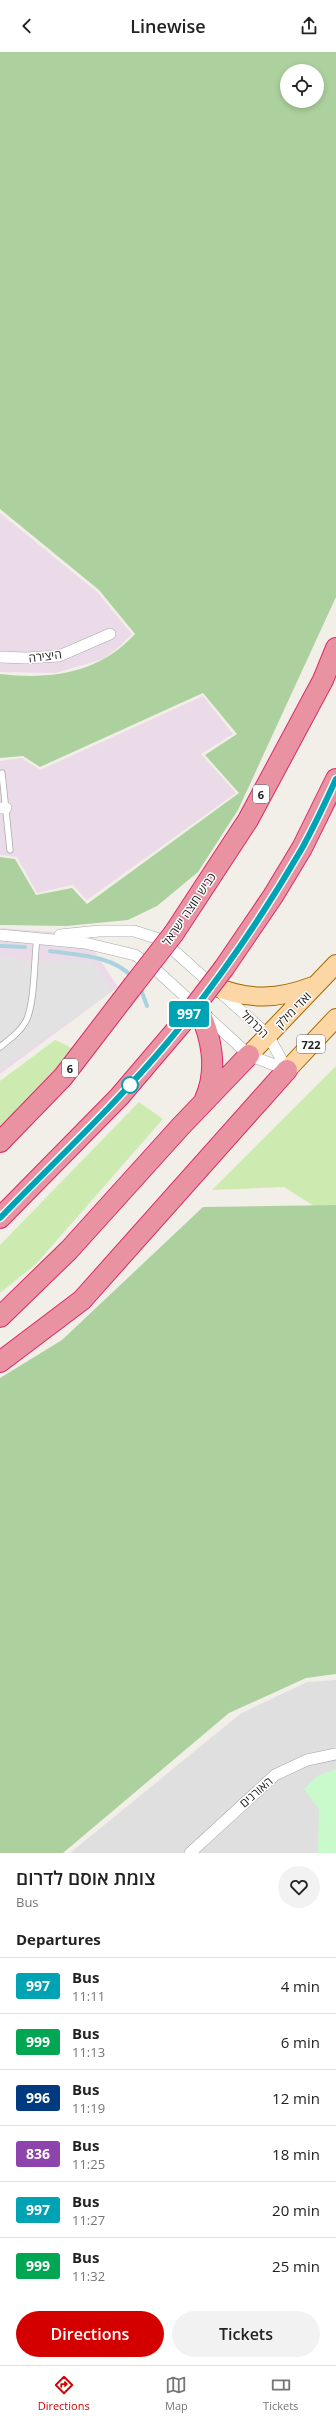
<!DOCTYPE html>
<meta charset="utf-8">
<style>
:root{--surface:#fff;--page:#f2f2f2;--text:#222;--muted:#767676;--line:#e0e0e0;--accent:#d40000}
body{margin:0;font-family:"Open Sans","Noto Sans Hebrew",sans-serif;background:var(--page);color:var(--text);height:100vh;display:flex;flex-direction:column;font-size:15px;white-space:nowrap}
*{box-sizing:border-box;margin:0}
p{font-size:13px;color:var(--muted)}
.icon{flex:none;width:22px;height:22px;fill:none;stroke:currentColor;stroke-width:2;stroke-linecap:round;stroke-linejoin:round}
.map{position:relative;height:1801px;overflow:hidden}
.details{display:flex;flex-direction:column;background:var(--surface);flex:1}
.details>*{flex:none}
.badge{padding:0 8px;border-radius:3px;font-size:14px;line-height:26px}
.buttons{position:absolute;left:280px;top:12px;display:grid;gap:8px}
.buttons a{display:grid;place-items:center;width:44px;height:44px;border-radius:50%;background:var(--surface);box-shadow:0 2px 6px #0003;font-size:20px}
.map>.badge{position:absolute;translate:-50% -50%;box-shadow:0 0 0 2px #fff}
h2{padding:0 16px;font-size:15px;line-height:36px}
.round{display:grid;place-items:center;flex:none;width:42px;height:42px;border-radius:21px;background:var(--page)}
.overview{display:flex;align-items:center;justify-content:space-between;height:68px;padding:0 16px}
h1{font-size:19px;font-weight:600;line-height:30px}
.cta{display:flex;gap:8px;margin-top:auto;padding:8px 16px}
.cta a{flex:1;height:46px;border-radius:24px;background:var(--accent);color:#fff;font-size:16px;font-weight:600;line-height:46px;text-align:center}
.cta a+a{background:var(--page);color:var(--text)}
ul{padding:0;list-style:none}
li{display:flex;align-items:center;gap:12px;height:56px;padding:0 16px;border-top:1px solid var(--line)}
li div{flex:1}
li b{display:block;font-size:15px}
li em{font-style:normal}
li .badge{min-width:44px;font-weight:700;text-align:center}
header{display:flex;justify-content:space-between;align-items:center;height:52px;padding:0 16px;background:var(--surface);font-size:18px;font-weight:600}
.menu{display:flex;justify-content:space-around;align-items:center;height:56px;border-top:1px solid var(--line);background:var(--surface);font-size:11px;color:var(--muted)}
.menu a{display:grid;justify-items:center;gap:2px}
.menu .active{color:var(--accent)}
.map>svg:first-child{display:block}
.residential{fill:#e0dfdf}
.industrial{fill:#ebdbe8}
.grass{fill:#cdebb0}
.forest{fill:#add19e;fill-rule:evenodd}
.park{fill:#c8facc}
.parking{fill:#e2e2e2}
.lines{fill:none;stroke-linecap:round;stroke-linejoin:round}
.stream{stroke:#aad3df;stroke-width:4}
.lane-casing{stroke:#a9a9a9;stroke-width:7}
.street-casing{stroke:#a9a9a9;stroke-width:12}
.primary-casing{stroke:#a06b00;stroke-width:20}
.highway-casing{stroke:#dc2a67;stroke-width:22}
.lane{stroke:#fff;stroke-width:5.5}
.street{stroke:#fff;stroke-width:11}
.primary{stroke:#fcd6a4;stroke-width:18}
.highway{stroke:#e892a2;stroke-width:20}
.highway-bridge-casing{stroke:#dc2a67;stroke-width:22;stroke-linecap:butt}
.highway-bridge{stroke:#e892a2;stroke-width:20}
.line-casing{stroke:#fff;stroke-width:9}
.line{stroke:#00a3b4;stroke-width:6}
.stop-dot{fill:#fff;stroke:#00a3b4;stroke-width:2}
.labels{text-anchor:middle;dominant-baseline:central;stroke-width:3;stroke-linejoin:round;paint-order:stroke}
.shield{fill:#fff;stroke:#646464;stroke-width:1}
.shield-label{font-size:11px;font-weight:bold;fill:#222}
.street-label{font-size:12px;fill:#222;stroke:#fff}
</style>
<header><svg class="icon" aria-label="back" viewBox="0 0 24 24"><path d="M15 5l-7 7 7 7"/></svg>Linewise<svg class="icon" aria-label="share" viewBox="0 0 24 24"><path d="M12 15V3M7 8l5-5 5 5M5 13v7h14v-7"/></svg></header>
<div class="map">
<svg width="336" height="1801" viewBox="0 0 336 1801">
<rect width="100%" height="100%" fill="#f2efe9"/>
<!-- residential -->
<path class="residential" d="M336 1628V1801H70L240 1662 307 1630Z"/>
<!-- industrial -->
<path class="industrial" d="M0 461 97 540 132 582 120 594 103 607 56 621 0 620Z
M203 644 233 682 201 702 236 741 87 848 73 833 37 841 17 805 0 803V709L22 706 40 718Z
M0 876 83 882 118 935 0 1022Z"/>
<!-- grass -->
<path class="grass" d="M55 988 74 997 0 1077V1029Z
M336 1014V1168L284 1135 212 1138Z
M139 1050 163 1067 36 1212 0 1241V1193Z"/>
<!-- forest -->
<path class="forest" d="M0 0H336V545L238 758 198 820 157 854 128 868 66 874 0 873V805L15 807 36 843 72 836 87 852 239 741 205 703 237 682 203 641 40 715 23 704 0 706V622C52 628 99 621 135 582L99 538 0 457ZM287 19H317V49H287Z
M336 1153V1622L306 1626 229 1661 63 1801H0V1326L62 1288 203 1155Z"/>
<!-- park -->
<path class="park" d="M336 1717V1801H318L319 1757 304 1737 317 1724Z"/>
<!-- parking -->
<path class="parking" d="M0 904 27 909H92L112 939 0 1017Z"/>
<g class="lines">
<!-- stream -->
<path class="stream" d="M0 894 25 895
M50 899C76 903 113 903 132 925
M140 935 147 954"/>
<!-- lane casing -->
<g class="lane-casing">
<path id="lane" d="M2 721 10 798
M0 995C10 987 20 980 26 969 35 951 34 907 37 886"/>
</g>
<!-- street casing -->
<g class="street-casing">
<path id="street" d="M0 605 26 606 59 604 110 582
M0 756H6
M0 883 85 891 135 903 154 916 249 1003 287 1018
M60 883 99 879H134L162 888 268 983 287 1018
M190 1801 275 1723 307 1708 336 1702"/>
</g>
<!-- primary casing -->
<g class="primary-casing">
<path id="primary" d="M214 934C249 949 279 947 313 934
M249 1003 336 912
M287 1018 336 966"/>
</g>
<!-- highway casing -->
<g class="highway-casing">
<path id="highway" d="M174 881 248 768 323 628 336 596
M224 916 273 844 302 796 336 727
M198 957C212 985 218 1018 205 1047
M0 1090 63 1025 132 935
M0 1166 119 1045 182 971
M0 1265 69 1198 181 1074 249 1003
M0 1310 82 1248 287 1018"/>
</g>
<!-- lane -->
<use href="#lane" class="lane"/>
<!-- street -->
<use href="#street" class="street"/>
<!-- primary -->
<use href="#primary" class="primary"/>
<!-- highway -->
<use href="#highway" class="highway"/>
<!-- highway-bridge casing -->
<g class="highway-bridge-casing">
<path id="highway-bridge" d="M132 935 174 881
M182 971 224 916"/>
</g>
<!-- highway-bridge -->
<use href="#highway-bridge" class="highway-bridge"/>
</g>
<g class="lines">
<!-- line casing -->
<g class="line-casing">
<path id="line" d="M0 1166C56 1108 115 1053 167 991 217 931 262 865 301 798 314 775 325 751 336 727"/>
</g>
<!-- line -->
<use href="#line" class="line"/>
</g>
<!-- markers -->
<circle class="stop-dot" cx="130" cy="1033" r="8"/>
<g class="labels">
<!-- shield labels -->
<g class="shield">
<rect x="253" y="733" width="16" height="18" rx="3"/>
<rect x="297" y="983" width="28" height="18" rx="3"/>
<rect x="62" y="1007" width="16" height="18" rx="3"/>
</g>
<g class="shield-label">
<text x="261" y="742">6</text>
<text x="311" y="992">722</text>
<text x="70" y="1016">6</text>
</g>
<!-- street labels -->
<g class="street-label">
<text transform="translate(45 604) rotate(-7)">היצירה</text>
<text transform="translate(189 857) rotate(-56)">כביש חוצה ישראל</text>
<text transform="translate(293 958) rotate(-46)">ואדי מילק</text>
<text transform="translate(255 972) rotate(45)">הכרמל</text>
<text transform="translate(256 1740) rotate(-41)">האורנים</text>
</g>
</g>
</svg>
<div class="buttons">
<a><svg class="icon" aria-label="locate" viewBox="0 0 24 24"><circle cx="12" cy="12" r="6"/><path d="M12 2v4M12 18v4M2 12h4M18 12h4"/></svg></a>
</div>
<b class="badge" style="left:189px;top:962px;background:#00a3b4;color:#fff">997</b>
</div>
<section class="details">
<div class="overview"><div><h1>צומת אוסם לדרום</h1><p>Bus</p></div><a class="round"><svg class="icon" aria-label="heart" viewBox="0 0 24 24"><path d="M12 20l-8-8c-3-5 5-10 8-4 3-6 11-1 8 4z"/></svg></a></div>
<h2>Departures</h2>
<ul>
<li><span class="badge" style="background:#00a3b4;color:#fff">997</span><div><b>Bus</b><p>11:11</p></div><em>4 min</em></li>
<li><span class="badge" style="background:#00a651;color:#fff">999</span><div><b>Bus</b><p>11:13</p></div><em>6 min</em></li>
<li><span class="badge" style="background:#003b80;color:#fff">996</span><div><b>Bus</b><p>11:19</p></div><em>12 min</em></li>
<li><span class="badge" style="background:#8e44ad;color:#fff">836</span><div><b>Bus</b><p>11:25</p></div><em>18 min</em></li>
<li><span class="badge" style="background:#00a3b4;color:#fff">997</span><div><b>Bus</b><p>11:27</p></div><em>20 min</em></li>
<li><span class="badge" style="background:#00a651;color:#fff">999</span><div><b>Bus</b><p>11:32</p></div><em>25 min</em></li>
</ul>
<div class="cta"><a>Directions</a><a>Tickets</a></div>
</section>
<nav class="menu">
<a class="active"><svg class="icon" aria-label="directions" viewBox="0 0 24 24"><path d="M12 3l9 9-9 9-9-9zM9 14v-3h6M13 9l2 2-2 2"/></svg>Directions</a>
<a><svg class="icon" aria-label="map" viewBox="0 0 24 24"><path d="M3 6l6-2 6 2 6-2v14l-6 2-6-2-6 2zM9 4v14M15 6v14"/></svg>Map</a>
<a><svg class="icon" aria-label="tickets" viewBox="0 0 24 24"><path d="M3 7h18v10H3zM15 7v10"/></svg>Tickets</a>
</nav>
